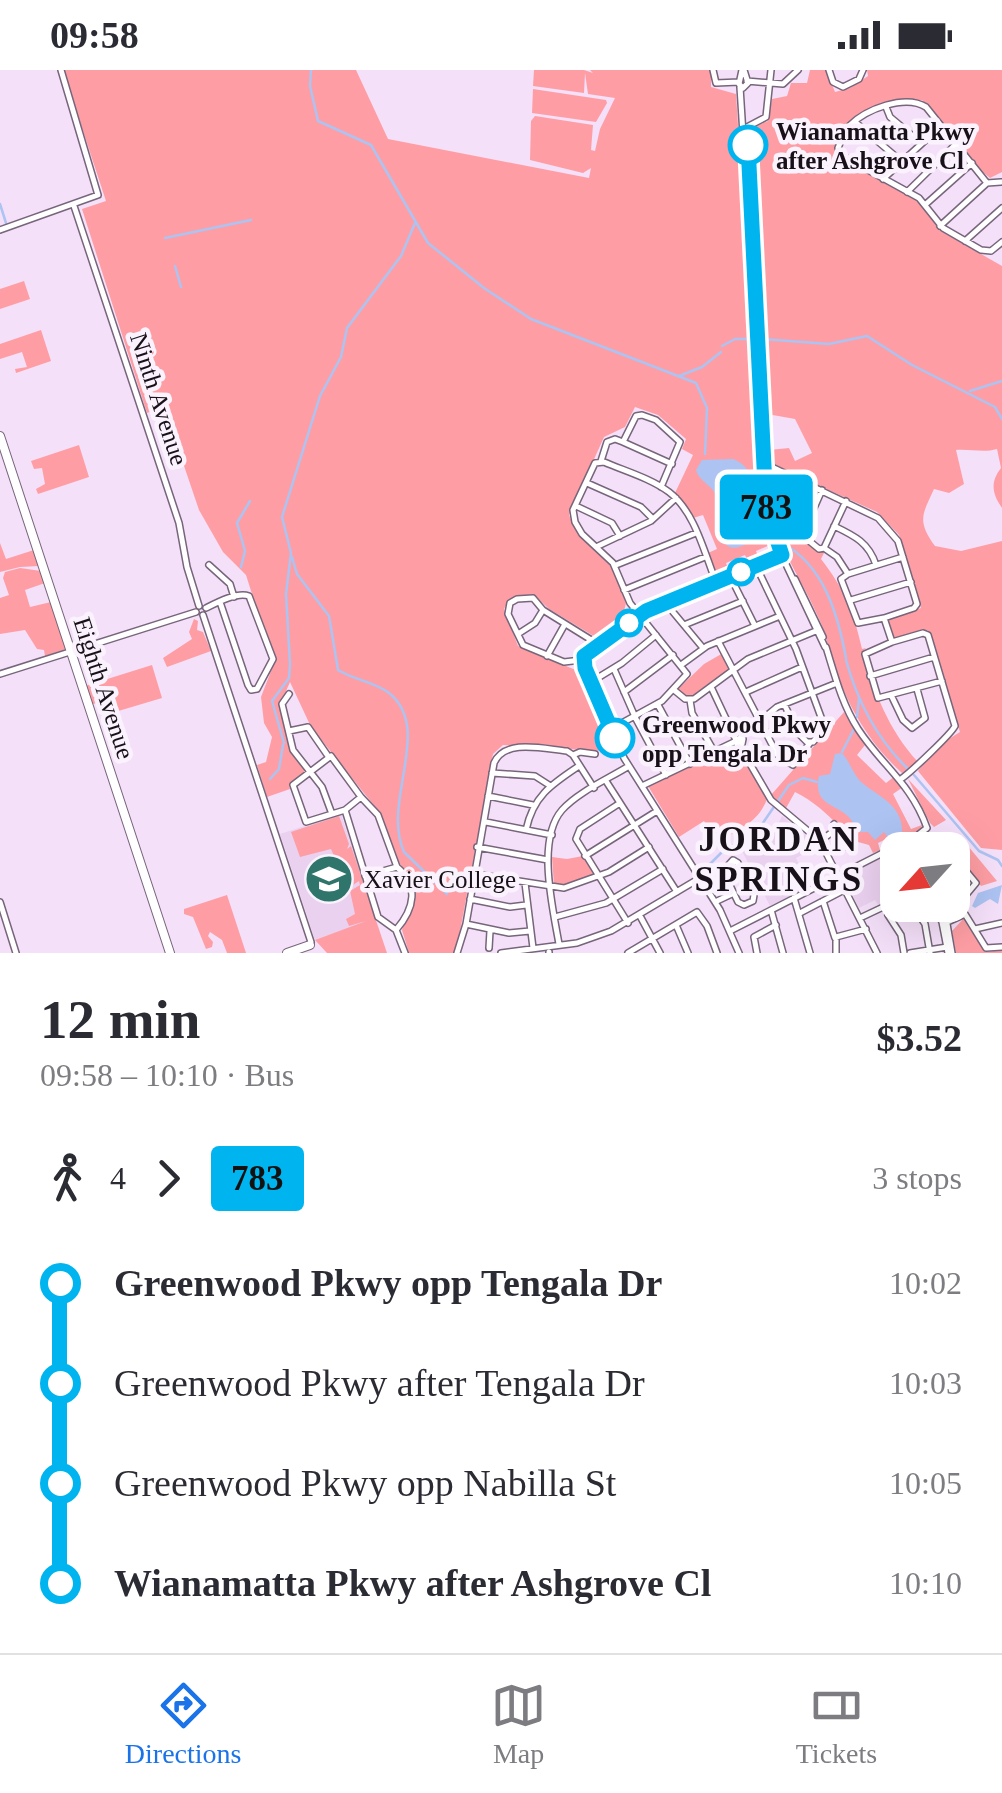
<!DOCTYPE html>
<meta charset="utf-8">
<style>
:root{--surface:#fff;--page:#f7f7f7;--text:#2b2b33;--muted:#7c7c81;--line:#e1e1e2;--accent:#1a73e8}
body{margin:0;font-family:"Times New Roman",serif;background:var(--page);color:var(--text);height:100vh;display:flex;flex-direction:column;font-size:38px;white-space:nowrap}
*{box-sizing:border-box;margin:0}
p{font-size:32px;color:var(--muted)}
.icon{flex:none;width:55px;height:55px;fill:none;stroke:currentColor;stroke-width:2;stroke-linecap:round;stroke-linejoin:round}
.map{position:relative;height:883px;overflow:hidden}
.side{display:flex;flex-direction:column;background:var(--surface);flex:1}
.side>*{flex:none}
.badge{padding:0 20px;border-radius:8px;font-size:35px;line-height:65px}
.needle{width:65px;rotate:243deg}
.controls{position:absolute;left:880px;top:762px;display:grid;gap:20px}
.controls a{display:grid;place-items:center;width:90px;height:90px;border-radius:20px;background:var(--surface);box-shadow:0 10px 40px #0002;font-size:50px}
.map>.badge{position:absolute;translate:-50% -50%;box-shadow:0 0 0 5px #fff}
.legs{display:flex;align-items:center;gap:15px;height:110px;padding:0 40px;font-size:32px}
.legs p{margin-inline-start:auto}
.summary{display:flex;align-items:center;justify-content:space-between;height:170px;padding:0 40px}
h1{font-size:55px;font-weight:600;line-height:75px}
ul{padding:0 40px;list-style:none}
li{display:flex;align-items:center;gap:35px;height:100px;font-size:38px}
li i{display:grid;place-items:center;width:15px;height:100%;margin:0 12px;background:currentColor}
li i::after{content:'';width:25px;height:25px;margin:-12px;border:8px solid;border-radius:50%;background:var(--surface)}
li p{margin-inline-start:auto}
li:first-child i{background:linear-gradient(#0000 50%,currentColor 0)}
li:last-child i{background:linear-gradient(currentColor 50%,#0000 0)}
.status{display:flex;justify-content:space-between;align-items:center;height:70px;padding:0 50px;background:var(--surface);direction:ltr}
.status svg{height:28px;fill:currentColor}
.dock{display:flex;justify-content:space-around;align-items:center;height:140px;border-top:2px solid var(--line);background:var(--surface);font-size:28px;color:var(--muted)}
.dock a{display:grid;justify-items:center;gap:5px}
.dock .selected{color:var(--accent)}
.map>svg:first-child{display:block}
.built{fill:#ebd1f0}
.green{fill:#fe9ea4}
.water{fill:#adc3f2}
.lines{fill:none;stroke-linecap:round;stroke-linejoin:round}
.stream{stroke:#adc3f2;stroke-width:2.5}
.minor-casing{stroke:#77657b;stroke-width:8}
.major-casing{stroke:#77657b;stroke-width:10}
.minor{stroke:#fff;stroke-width:5}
.major{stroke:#fff;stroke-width:8}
.line-1-casing{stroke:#fff;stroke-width:22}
.line-1{stroke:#00b5ef;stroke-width:15}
.stop-1-dot{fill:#fff;stroke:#00b5ef;stroke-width:5}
.labels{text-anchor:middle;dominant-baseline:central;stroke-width:9;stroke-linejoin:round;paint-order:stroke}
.stop-label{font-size:25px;font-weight:bold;fill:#181119;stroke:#faf2fc;text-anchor:start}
.street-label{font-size:25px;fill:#181119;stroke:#faf2fc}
.poi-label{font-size:25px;fill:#181119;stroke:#faf2fc;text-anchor:start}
.district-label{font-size:35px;font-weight:bold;letter-spacing:2.5px;fill:#181119;stroke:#faf2fc}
</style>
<div class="status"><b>09:58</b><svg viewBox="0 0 49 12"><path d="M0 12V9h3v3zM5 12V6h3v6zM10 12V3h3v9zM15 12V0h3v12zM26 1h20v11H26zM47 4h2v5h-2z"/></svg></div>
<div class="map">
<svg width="1002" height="883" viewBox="0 0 1002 883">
<rect width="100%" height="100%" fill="#f5e0f9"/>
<!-- built -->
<path class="built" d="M341 744 376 848 315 870 280 764Z
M782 746 819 776 796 788 810 816 770 836 742 781 773 765Z
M893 782 897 786V828L879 836 875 830 859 838 845 810 846 806Z"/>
<!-- green -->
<path class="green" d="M63 0H356L388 69 589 108 591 98 583 103 530 90 531 51 535 46 593 55 591 80 595 81 600 59 615 28 588 24 585 3 584 23 533 16 534 0H584L593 3 590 0H711V17L736 24 762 428 767 458 776 482 775 484 770 475 756 481 759 489 749 493 745 485 726 493 729 503 717 506 708 483 717 479 703 445 693 448 675 423 693 385 682 379 686 369 658 345 635 337 625 357 604 367 569 445 578 464 613 497 626 533 621 554 602 571 549 539 533 524 509 529 504 539 518 576 583 603 611 669 602 681 503 675 493 684 456 883H409L402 860 417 815 400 794 380 743 311 657 290 612C274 643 289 673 306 700L289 715 290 719 267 727 257 695 266 692 272 667 264 653 261 627 276 588 268 575 246 505 223 482 199 440 164 337 147 343 82 139 106 131Z
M810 0H826L835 22 850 18 868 6 867 0H1002V102L990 108 978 98 922 30 880 34 846 55 834 84 923 134 939 160 1002 196V438C992 424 990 412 1001 398L997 379C984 383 971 379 956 380L964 414 949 423 934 419C922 445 917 451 935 476L961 481 1002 471V780L981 778 918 701 936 677 960 662 928 560 893 569 888 549 921 538 899 465 877 442 769 393V380L789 378 795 391 812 383 795 349 767 344 751 58 768 51 772 29 787 26 791 13H807Z
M533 19 606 30 607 33 596 52 532 43Z
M24 211 30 229 0 239V219Z
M41 260 51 291 16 303 15 299 27 297 22 282 0 289V274Z
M79 375 89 407 38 424 36 419 45 414 42 398 34 399 31 391Z
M772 450 824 483 821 489C843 517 854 542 862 579L866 578 861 583C877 625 887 658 918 692L903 704C869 673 848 637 833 593 828 578 826 563 819 549 804 514 785 488 772 450Z
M0 473 6 489 34 480 39 496 20 497 0 502Z
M20 498 41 501 45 513 25 520 30 537 51 532 66 579 45 586 44 580 37 579 25 560 0 564V528L9 525 3 508 5 502Z
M194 549 198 551 197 560 203 562 211 581 167 597 163 588 192 569 189 562Z
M723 583 730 600 691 629 677 620 704 594Z
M152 595 162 628 115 642 110 629 90 635 85 616Z
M844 642 865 675 857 685 886 713 895 706 903 717 893 724 911 759 922 755 921 759 889 775 886 769 878 773 880 780 873 783 869 775 858 772 846 753 840 758C827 743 813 731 795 722L785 740 771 725Z
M737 676 767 729C758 753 739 759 718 772L704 751 679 767 648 716Z
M908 709 946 750 934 757 930 753Z
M339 746 349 774 347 779 351 776 387 883H327L315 870 366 851 349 856 346 849 355 844 350 821 360 815 359 811 353 815 350 806 352 801 345 798 340 800 331 779 300 787 291 762Z
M963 770 997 811 981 816 950 778Z
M583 786 594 805 567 816 554 815 552 787 567 789Z
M227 825 246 883H227L222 870 210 862 208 866 213 872 212 877 206 879 193 847 184 844V839Z
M965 847 986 882 1002 880V883H956L952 861Z"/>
<!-- water -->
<path class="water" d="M733 389C763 400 759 447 749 472 712 496 722 439 716 426 712 414 700 413 696 400L702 390Z
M842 683C850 692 852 702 860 711 876 726 905 734 902 766L889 769 884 762 875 770 868 762H857C849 730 811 743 819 706L830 704 835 684Z
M1002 815 998 834 990 829 975 838 972 836 978 823Z"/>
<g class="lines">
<!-- stream -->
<path class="stream" d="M311 0 310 16 318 51 371 75 428 173 484 218 531 249 696 313 707 338 705 384
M0 134 6 153
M165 168 251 150
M175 196 181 217
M762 269 829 274 867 266 912 295 995 337 1002 349
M722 276 735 269H754
M679 306 702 297 721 282
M970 321 1002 311
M782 473C824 495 838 545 846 588
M292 487 297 504 329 546 338 600C354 610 375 612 389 623 434 659 381 731 404 782L447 824
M241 497 245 481 237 453 250 431
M846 590C857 630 877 669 908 699
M857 647 859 629
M284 673 272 631 289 608 290 594 286 524 291 483 282 447 320 326 341 287 347 258 401 186 415 153
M842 682 854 659
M914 705 979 781 998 790 1002 796
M270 709 279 699 283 675
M704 800 723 781 756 763 789 715 803 708 817 712"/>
<!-- minor casing -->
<g class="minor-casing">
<path id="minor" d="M713 0 716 13 739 12
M742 0 739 14 743 18 748 13 744 0
M829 0 833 12 843 17 859 9 863 0
M747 11 783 14 798 0
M740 17 767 444 775 471 825 577
M886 37 890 47 921 73
M855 52 901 91
M747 57 766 47 771 0
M883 109 940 57
M987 113 926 37C905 24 866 39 849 56 844 62 841 71 838 78L841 85 919 128 943 158 981 180 991 181 1002 172
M907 122 955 75
M926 134 972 93
M74 136 179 453 187 497 199 536
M940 156 987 113 1001 112
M0 160 98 125 61 0
M965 171 1002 138
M623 372 672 394
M601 391 607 372 615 369 623 372 636 346 642 345 656 350 680 372 661 417
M763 397 774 398 878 448 898 471 917 534 914 538 884 548 892 572 923 563 928 565 955 656C951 664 911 702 901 709
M587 413 641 437 653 449
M822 420 802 465 819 479 824 478 846 431
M775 431 810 446
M576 436 612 453 620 466
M834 456C855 466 869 473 876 495
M596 477 651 451 676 428
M824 478 837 487 848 504
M209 495 230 514 234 527
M616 495 696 463
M756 496 796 579 825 658 813 672H807L799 664 784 634
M730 506 755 556
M795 509 823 567
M624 520 705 487
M851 530 911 512
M206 538C218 532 237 522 249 526L273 589 257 619 251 620 248 615 220 532
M673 542 703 578
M203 545 311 872
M884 548 858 553 841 509 848 504 903 487
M684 555 743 531
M518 564 535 553 543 540
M718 571 778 686 793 695 810 673
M892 572 865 584 878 628 942 611
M547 586 565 554
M581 590 564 592 523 575 508 544 510 533 517 529 533 528 543 540 601 576
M681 595 707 576 780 546
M614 599 636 649 666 705
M0 604 196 542
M870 606 934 587
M591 612 622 593 656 565
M712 619 736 670
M674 620 685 629H694L748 589 818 560
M624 622 673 585
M746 622 802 597
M289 624 282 634 293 680 322 717 332 744
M892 627 903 650 912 658 925 648 917 619
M690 630 692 643 715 683
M658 635 690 694
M611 659 662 631 687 604 630 533 613 493 582 464 575 452 573 440 595 393 604 392C625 401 650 408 669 422 695 442 704 482 716 512
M289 661 308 657 328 686
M740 668 777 637 837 613
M737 669H743L742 674H737Z
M739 675 771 730 820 771 877 883
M573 685 580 682 595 684
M331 686 361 727 345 740 306 752 293 715Z
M492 703 535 706 549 715
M606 711 677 822
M642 716 736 671
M488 726 533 735
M361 727 378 745 397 797
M620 733 580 759 576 769 628 853
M345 740 378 847 396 860 405 883
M486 752 552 765
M834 754 847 772
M526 760C533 726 552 714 579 696
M820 771 838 758
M848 771H852V777H848Z
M477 777 548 790
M939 780 944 777 949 780
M952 784 976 813 966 825 963 843
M585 786 657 741
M733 790 738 793 754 825 753 831 744 835 738 832 723 801Z
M475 804 564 818 609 802 649 777
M365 806 397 797C419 815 415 838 396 860
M525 813 533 878
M952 816 965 828
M794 828 810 883
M470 829 510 837 526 835
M823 831 835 868
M0 832 16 883
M715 832 734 823
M912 835 925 854 930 883
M933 835 942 852 948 883
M938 835 947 854 952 883
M771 840 783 883
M800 843 846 819
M888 845 901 865 904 883
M640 846 660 883
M555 847 606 833 663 799
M860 848 898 830
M466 854 509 863 530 861
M943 854 965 844 986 878 1002 877
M676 855 688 883
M975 859 1002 853
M730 861 918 765 927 758C911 713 882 696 858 659 842 634 835 606 826 577
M559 874C553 839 536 770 562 740 578 722 608 709 629 696
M489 878 490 861
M549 882V883
M457 883 466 854 494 693C505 668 544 679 567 681L573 685 594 718
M501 883 577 873 611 861 700 808
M628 883 697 842 707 856 717 883
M739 883 720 840 624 688 581 589 645 541 782 485
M757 883 754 867 776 855
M836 883V867L866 859
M910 883 947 877"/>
</g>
<!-- major casing -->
<g class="major-casing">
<path id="major" d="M0 366 170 883
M287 883 310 875"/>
</g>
<!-- minor -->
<use href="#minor" class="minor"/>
<!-- major -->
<use href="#major" class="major"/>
</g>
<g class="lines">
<!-- line-1 casing -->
<g class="line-1-casing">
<path id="line-1" d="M615 668 585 598 584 586 646 541 782 485 766 436 748 75"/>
</g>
<!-- line-1 -->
<use href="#line-1" class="line-1"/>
</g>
<!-- icons -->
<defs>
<g id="school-disc" transform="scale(2.5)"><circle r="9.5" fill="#2f756b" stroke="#faf2fc"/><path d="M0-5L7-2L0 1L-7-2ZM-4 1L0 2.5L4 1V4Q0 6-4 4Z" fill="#fff"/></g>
</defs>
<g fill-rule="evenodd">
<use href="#school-disc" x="329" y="809"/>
</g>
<!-- markers -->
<g class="stop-1-dot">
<circle cx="748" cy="75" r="18"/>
<circle cx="741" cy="502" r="12"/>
<circle cx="629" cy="553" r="12"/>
<circle cx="615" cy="668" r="18"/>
</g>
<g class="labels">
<!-- stop labels -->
<g class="stop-label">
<text x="776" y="61">Wianamatta Pkwy<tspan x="776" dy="29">after Ashgrove Cl</tspan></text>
<text x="642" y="654">Greenwood Pkwy<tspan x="642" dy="29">opp Tengala Dr</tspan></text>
</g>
<!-- street labels -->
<g class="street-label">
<text transform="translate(159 329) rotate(72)">Ninth Avenue</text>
<text transform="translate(104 618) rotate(72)">Eighth Avenue</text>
</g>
<!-- poi labels -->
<g class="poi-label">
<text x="364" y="809">Xavier College</text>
</g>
<!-- district labels -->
<g class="district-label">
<text x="779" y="769">JORDAN<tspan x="779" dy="40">SPRINGS</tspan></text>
</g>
</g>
</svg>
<div class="controls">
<a><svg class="needle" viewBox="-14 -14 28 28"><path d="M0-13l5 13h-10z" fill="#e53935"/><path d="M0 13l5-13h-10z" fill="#7c7c81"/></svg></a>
</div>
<b class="badge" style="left:766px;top:437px;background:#00b5ef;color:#111">783</b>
</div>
<section class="side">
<div class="summary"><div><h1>12 min</h1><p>09:58 – 10:10 · Bus</p></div><b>$3.52</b></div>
<div class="legs"><svg class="icon" aria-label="walk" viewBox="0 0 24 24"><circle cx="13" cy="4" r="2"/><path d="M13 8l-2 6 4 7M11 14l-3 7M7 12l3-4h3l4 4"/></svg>4<svg class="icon" aria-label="forward" viewBox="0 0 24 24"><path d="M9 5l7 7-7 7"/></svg><b class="badge" style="background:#00b5ef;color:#111">783</b><p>3 stops</p></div>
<ul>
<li><i style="color:#00b5ef"></i><b>Greenwood Pkwy opp Tengala Dr</b><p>10:02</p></li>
<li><i style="color:#00b5ef"></i><span>Greenwood Pkwy after Tengala Dr</span><p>10:03</p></li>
<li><i style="color:#00b5ef"></i><span>Greenwood Pkwy opp Nabilla St</span><p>10:05</p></li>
<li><i style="color:#00b5ef"></i><b>Wianamatta Pkwy after Ashgrove Cl</b><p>10:10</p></li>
</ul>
</section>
<nav class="dock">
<a class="selected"><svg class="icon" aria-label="directions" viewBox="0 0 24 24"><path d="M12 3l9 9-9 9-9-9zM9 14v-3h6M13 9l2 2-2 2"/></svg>Directions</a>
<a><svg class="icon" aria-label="map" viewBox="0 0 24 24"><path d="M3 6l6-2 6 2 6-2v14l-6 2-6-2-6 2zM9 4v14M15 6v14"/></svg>Map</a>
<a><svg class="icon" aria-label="tickets" viewBox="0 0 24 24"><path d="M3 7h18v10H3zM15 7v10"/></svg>Tickets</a>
</nav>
